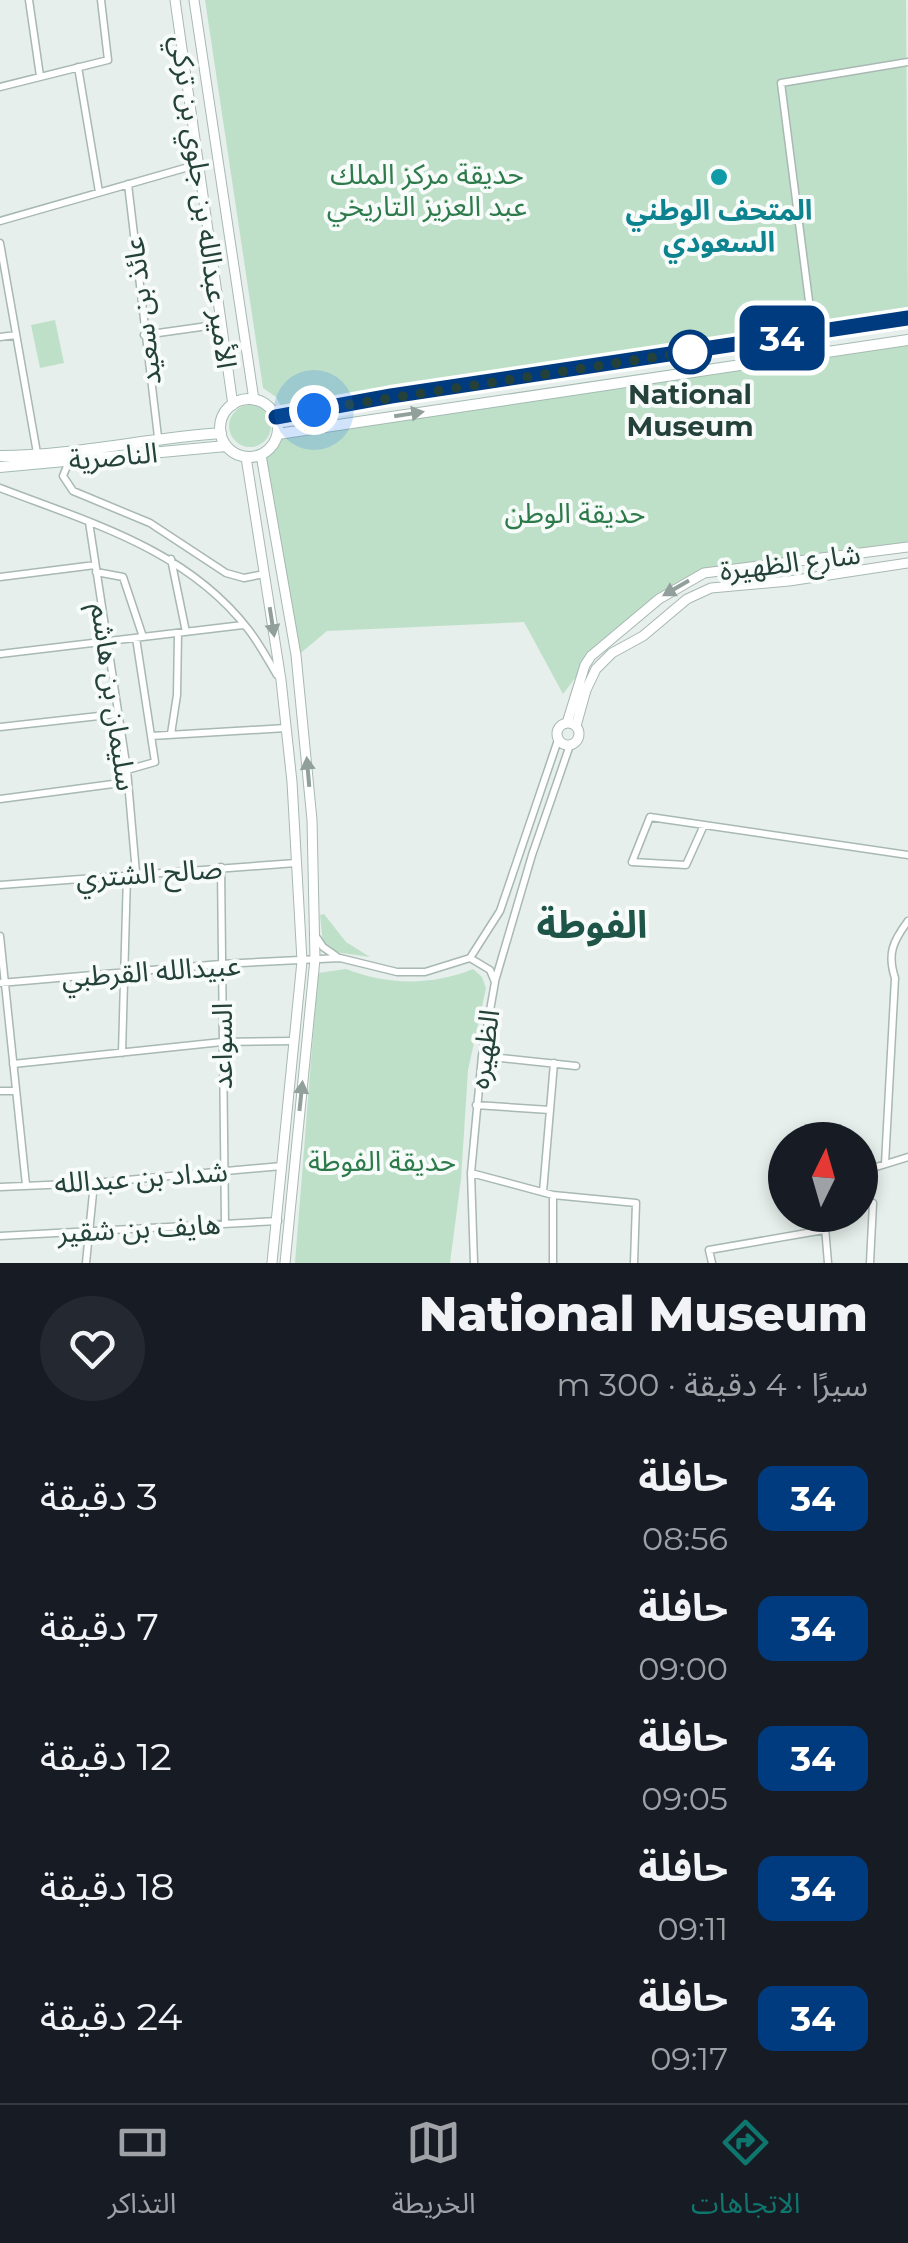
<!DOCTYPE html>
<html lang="ar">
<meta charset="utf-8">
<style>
:root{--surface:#171b24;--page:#242831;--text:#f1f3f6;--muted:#9ea1a6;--line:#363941;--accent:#0f766e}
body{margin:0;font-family:Montserrat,"Noto Sans Arabic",sans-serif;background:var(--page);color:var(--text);direction:rtl;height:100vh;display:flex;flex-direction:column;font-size:38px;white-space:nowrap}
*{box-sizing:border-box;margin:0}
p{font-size:32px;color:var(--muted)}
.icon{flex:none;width:55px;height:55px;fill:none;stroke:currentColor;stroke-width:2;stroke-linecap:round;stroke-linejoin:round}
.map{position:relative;height:1263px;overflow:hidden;direction:ltr}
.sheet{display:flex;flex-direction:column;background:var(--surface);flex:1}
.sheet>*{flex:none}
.badge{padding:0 20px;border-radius:15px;font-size:35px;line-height:65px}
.needle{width:65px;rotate:5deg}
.buttons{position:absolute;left:768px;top:1122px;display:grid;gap:20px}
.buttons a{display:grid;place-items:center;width:110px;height:110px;border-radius:50%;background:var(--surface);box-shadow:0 5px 15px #0003;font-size:50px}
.you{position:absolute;width:50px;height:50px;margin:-25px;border:8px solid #fff;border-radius:50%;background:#1a73e8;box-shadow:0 0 0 15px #1a73e833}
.map>.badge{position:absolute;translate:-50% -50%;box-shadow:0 0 0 5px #fff}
.round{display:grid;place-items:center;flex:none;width:105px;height:105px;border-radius:52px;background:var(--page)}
.overview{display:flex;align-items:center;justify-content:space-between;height:170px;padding:0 40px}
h1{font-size:48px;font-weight:800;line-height:75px}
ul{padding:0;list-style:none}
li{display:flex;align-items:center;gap:30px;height:130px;padding:0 40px}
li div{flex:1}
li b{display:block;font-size:38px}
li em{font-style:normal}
li .badge{min-width:110px;font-weight:700;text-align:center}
.dock{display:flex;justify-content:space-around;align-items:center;height:140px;border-top:2px solid var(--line);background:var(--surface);font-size:28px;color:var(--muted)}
.dock a{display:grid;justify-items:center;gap:5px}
.dock .on{color:var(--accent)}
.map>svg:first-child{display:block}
.green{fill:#bfe0c8}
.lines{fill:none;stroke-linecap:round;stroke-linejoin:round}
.minor-casing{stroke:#a8b8b2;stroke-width:9}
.tertiary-casing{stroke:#a8b8b2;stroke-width:11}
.secondary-casing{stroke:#a4bbb3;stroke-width:12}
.minor{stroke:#fff;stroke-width:6}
.tertiary{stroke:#fff;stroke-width:9}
.secondary{stroke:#fff;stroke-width:10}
.oneway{fill:#92a09c}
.line-casing{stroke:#fff;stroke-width:22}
.line{stroke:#003b80;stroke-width:15}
.walk{stroke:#24423a;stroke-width:10;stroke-dasharray:0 18}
.culture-dot{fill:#0f9aa8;stroke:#f7fbf9;stroke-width:4}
.stop-dot{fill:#fff;stroke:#003b80;stroke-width:5}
.labels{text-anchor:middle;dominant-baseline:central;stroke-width:8;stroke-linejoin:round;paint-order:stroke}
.park-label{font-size:28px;fill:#2d7a4b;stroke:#f7fbf9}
.street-label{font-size:28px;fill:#24423a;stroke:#f7fbf9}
.culture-label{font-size:28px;font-weight:bold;fill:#0d838f;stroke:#f7fbf9}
.stop-label{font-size:28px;font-weight:bold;fill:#24423a;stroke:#f7fbf9}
.district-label{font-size:38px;font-weight:bold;fill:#1f5548;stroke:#f7fbf9}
</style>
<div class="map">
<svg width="908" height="1263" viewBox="0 0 908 1263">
<rect width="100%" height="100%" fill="#e6efeb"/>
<!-- green -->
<path class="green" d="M205 0H906L908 311 282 408 276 397 263 388Z
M55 320 64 363 40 368 31 325Z
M908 344V547L703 574 658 600 591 657 563 694 524 622 327 631 296 657 260 456 269 451 277 436Z
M229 426a21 21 0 1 1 42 0a21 21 0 1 1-42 0Z
M324 914 346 942 370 957 335 952 323 944 320 915Z
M346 969C386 985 432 986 473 969L482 977 486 988 468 1070 461 1179 450 1263H295L318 973Z"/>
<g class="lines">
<!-- minor casing -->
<g class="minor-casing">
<path id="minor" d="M29 0 40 76
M78 67 99 192
M0 87 108 60 101 0
M128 184 158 437
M0 221 199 164
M0 243 37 453
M813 332 781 83 908 62
M144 335 222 324
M0 337 16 335
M69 461 63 476 73 491 150 523 226 573 244 578 264 574
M0 488C91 523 186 549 248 629 259 643 268 660 277 675
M89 522 127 770 136 873
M171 559 186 632
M96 572 123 577 143 637
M0 577 95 565
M0 654 243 625
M0 727 117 714
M171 734 177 695 178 633
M151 736 286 728
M127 770 155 762 136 638
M0 799 128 782
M704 825 686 865 632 862 650 817 908 855
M221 867 225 1224
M0 885 296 863
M0 936 26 1185
M317 938 323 947 336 956
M470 958 500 911 558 740
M495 981 532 855 570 745
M0 983 221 964 340 958 397 972H425L470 958 490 970 495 982 482 1056 471 1173 474 1263
M122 1053 127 875
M482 1056 576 1066
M13 1064 222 1042 294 1041
M0 1091H16
M476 1105 550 1110
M885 1164 895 978C887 954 893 941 908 921
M860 1172 908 1157
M471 1173 553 1195 636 1203 634 1263
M0 1187 94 1183 282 1166
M543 1192 554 1063
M824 1215 828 1263
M0 1236 278 1221
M86 1263 94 1183
M553 1263V1195
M712 1263 709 1250 824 1230
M870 1263 873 1203"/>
</g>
<!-- tertiary casing -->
<g class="tertiary-casing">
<path id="tertiary" d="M175 0 233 405
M194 0 254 400
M261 455 296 655 312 820 315 959 285 1263
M246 457 281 680 292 782 302 961 272 1263
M557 734a11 11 0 1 1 22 0a11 11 0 1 1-22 0Z
M567 723 585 665 591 656 659 599 704 573 908 547
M576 726 586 690 596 669 612 653 643 636 687 599 711 588 789 581 908 563"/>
</g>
<!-- secondary casing -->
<g class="secondary-casing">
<path id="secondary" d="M220 428a29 29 0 1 1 58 0a29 29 0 1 1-58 0Z
M276 417 391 396 908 318
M278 434 908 340
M0 456C74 456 147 438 221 433
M0 467 226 446"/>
</g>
<!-- minor -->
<use href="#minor" class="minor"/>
<!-- tertiary -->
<use href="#tertiary" class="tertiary"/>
<!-- secondary -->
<use href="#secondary" class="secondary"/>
</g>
<!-- one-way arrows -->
<defs><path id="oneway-solid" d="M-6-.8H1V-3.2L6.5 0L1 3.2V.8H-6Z" transform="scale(2.5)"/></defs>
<g class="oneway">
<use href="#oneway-solid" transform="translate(409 414) rotate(-9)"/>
<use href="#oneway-solid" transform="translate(676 588) rotate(150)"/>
<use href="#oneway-solid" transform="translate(272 622) rotate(81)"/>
<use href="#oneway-solid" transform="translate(308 772) rotate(-95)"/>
<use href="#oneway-solid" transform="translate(301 1096) rotate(-84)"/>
</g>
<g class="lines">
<!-- line casing -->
<g class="line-casing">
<path id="line" d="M276 417 391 396 908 318"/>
</g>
<!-- line -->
<use href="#line" class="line"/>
<!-- walk -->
<path class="walk" d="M314 410 701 350 690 352"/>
</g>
<!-- markers -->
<circle class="culture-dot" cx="719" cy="177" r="10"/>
<circle class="stop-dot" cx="690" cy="352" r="20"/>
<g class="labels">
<!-- park labels -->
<g class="park-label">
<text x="427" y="174">حديقة مركز الملك<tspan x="427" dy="32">عبد العزيز التاريخي</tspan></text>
<text x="575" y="513">حديقة الوطن</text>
<text x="382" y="1161">حديقة الفوطة</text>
</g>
<!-- street labels -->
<g class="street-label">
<text transform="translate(204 202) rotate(82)">الأمير عبدالله بن جلوي بن تركي</text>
<text transform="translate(142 311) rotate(-97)">عائذ بن سعيد</text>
<text transform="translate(113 456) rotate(-5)">الناصرية</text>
<text transform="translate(790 562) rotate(-7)">شارع الظهيرة</text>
<text transform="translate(114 697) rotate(82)">سليمان بن هاشم</text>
<text transform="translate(149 873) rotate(-4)">صالح الشتري</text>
<text transform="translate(151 971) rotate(-4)">عبيدالله القرطبي</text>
<text transform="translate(222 1046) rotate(-90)">السواعد</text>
<text transform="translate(484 1049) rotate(-82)">الظهيره</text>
<text transform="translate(141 1177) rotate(-4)">شداد بن عبدالله</text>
<text transform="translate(139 1228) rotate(-3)">هايف بن شقير</text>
</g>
<!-- culture labels -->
<g class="culture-label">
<text x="719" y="210">المتحف الوطني<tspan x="719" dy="32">السعودي</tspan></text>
</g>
<!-- stop labels -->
<g class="stop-label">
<text x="690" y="394">National<tspan x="690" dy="32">Museum</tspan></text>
</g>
<!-- district labels -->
<g class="district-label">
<text x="592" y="924">الفوطة</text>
</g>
</g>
</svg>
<div class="buttons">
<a><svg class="needle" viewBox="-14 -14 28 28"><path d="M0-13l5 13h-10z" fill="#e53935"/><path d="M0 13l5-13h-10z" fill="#9ea1a6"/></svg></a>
</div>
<div class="you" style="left:314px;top:410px"></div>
<b class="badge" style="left:782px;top:338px;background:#003b80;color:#fff">34</b>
</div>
<section class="sheet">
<div class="overview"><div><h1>National Museum</h1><p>سيرًا · 4 دقيقة · 300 m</p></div><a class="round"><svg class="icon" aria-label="heart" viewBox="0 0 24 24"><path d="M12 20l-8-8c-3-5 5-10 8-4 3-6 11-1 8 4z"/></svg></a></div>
<ul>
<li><span class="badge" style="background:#003b80;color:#fff">34</span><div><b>حافلة</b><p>08:56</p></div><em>3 دقيقة</em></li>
<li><span class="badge" style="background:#003b80;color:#fff">34</span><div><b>حافلة</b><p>09:00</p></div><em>7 دقيقة</em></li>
<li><span class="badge" style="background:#003b80;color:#fff">34</span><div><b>حافلة</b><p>09:05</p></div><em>12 دقيقة</em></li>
<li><span class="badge" style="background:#003b80;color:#fff">34</span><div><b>حافلة</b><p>09:11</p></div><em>18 دقيقة</em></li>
<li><span class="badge" style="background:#003b80;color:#fff">34</span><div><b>حافلة</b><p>09:17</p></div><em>24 دقيقة</em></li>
</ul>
</section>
<nav class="dock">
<a class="on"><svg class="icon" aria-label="directions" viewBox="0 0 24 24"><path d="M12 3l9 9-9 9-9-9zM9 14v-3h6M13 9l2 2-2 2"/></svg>الاتجاهات</a>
<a><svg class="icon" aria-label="map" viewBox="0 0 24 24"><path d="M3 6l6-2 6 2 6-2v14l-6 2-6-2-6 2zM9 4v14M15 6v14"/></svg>الخريطة</a>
<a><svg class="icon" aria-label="tickets" viewBox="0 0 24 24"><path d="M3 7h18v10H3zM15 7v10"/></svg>التذاكر</a>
</nav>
